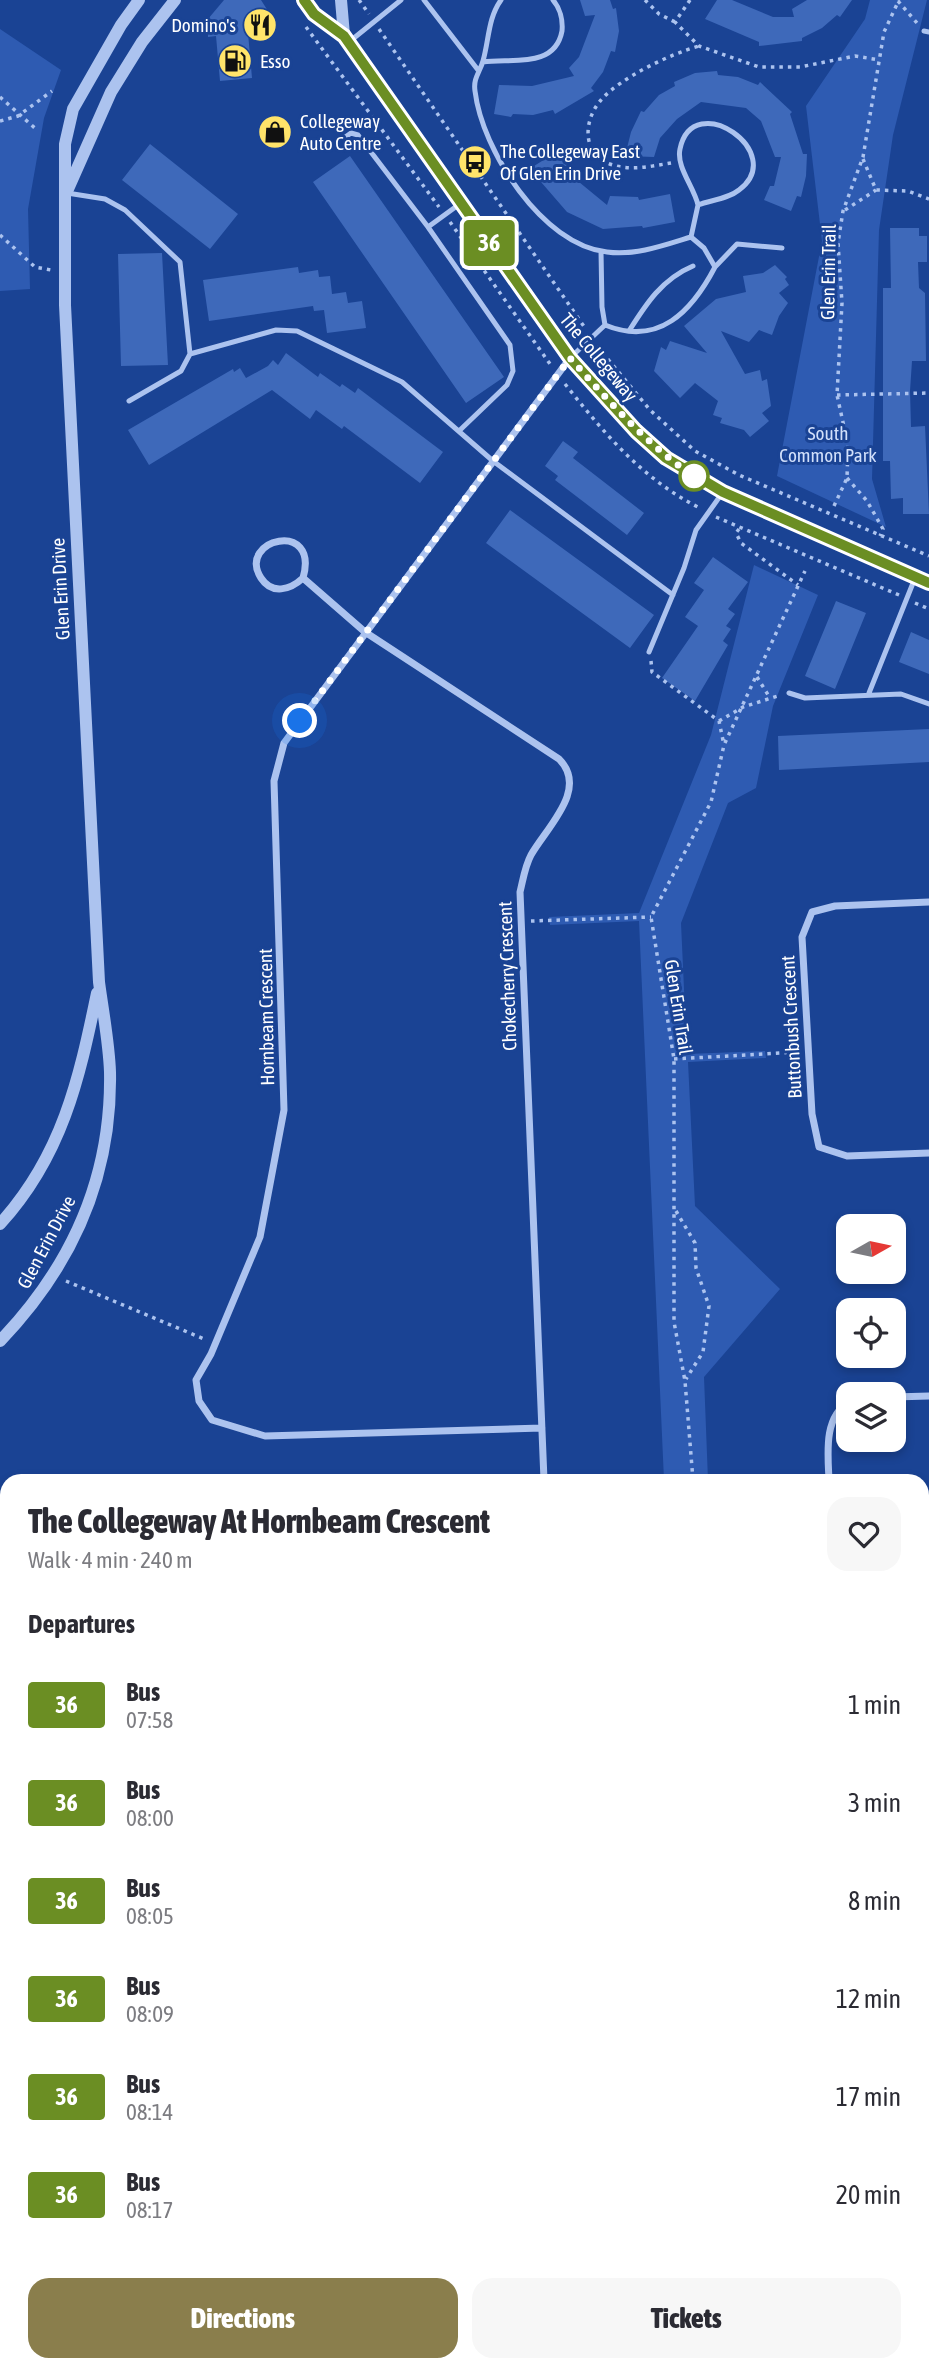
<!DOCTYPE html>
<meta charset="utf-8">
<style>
:root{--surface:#fff;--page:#f7f7f7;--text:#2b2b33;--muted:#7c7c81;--accent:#8a7e4c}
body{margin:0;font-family:"Asap Condensed",sans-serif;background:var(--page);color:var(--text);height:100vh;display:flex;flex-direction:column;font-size:26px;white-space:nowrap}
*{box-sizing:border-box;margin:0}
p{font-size:23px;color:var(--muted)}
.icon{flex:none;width:38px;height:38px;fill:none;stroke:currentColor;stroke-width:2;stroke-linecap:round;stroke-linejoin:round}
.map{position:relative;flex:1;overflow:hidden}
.side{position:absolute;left:0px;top:1474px;width:929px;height:898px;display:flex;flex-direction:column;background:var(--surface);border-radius:21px 21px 0 0;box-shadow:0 4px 10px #0003}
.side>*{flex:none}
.badge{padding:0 14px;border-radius:5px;font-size:24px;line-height:46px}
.needle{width:46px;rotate:81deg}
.controls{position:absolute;left:836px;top:1214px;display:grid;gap:14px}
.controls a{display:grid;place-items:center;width:70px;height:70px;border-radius:14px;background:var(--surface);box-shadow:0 4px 10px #0003;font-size:35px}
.you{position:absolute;width:35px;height:35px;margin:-18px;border:5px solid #fff;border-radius:50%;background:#1a73e8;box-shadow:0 0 0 10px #1a73e833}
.map>.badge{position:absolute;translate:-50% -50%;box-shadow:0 0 0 4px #fff}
h2{padding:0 28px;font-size:26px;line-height:63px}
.round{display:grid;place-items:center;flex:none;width:74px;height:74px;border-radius:21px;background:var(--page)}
.summary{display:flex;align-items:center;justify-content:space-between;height:119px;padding:0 28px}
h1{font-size:33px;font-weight:800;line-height:52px}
.button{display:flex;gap:14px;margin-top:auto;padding:14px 28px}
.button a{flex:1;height:80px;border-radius:21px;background:var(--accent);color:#fff;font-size:28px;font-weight:800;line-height:80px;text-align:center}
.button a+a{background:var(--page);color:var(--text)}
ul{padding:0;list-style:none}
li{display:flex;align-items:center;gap:21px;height:98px;padding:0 28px}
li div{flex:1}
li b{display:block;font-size:26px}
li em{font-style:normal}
li .badge{min-width:77px;font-weight:700;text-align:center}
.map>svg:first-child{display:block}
.green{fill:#2e5bb2}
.building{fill:#3e69ba}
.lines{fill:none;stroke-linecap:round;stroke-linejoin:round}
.path{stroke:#acc3ef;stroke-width:3.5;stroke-dasharray:3.5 5;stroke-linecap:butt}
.service{stroke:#acc3ef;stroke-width:5}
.minor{stroke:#acc3ef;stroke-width:7}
.tertiary{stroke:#acc3ef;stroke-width:12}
.line-casing{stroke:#fff;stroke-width:16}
.line{stroke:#6b8e23;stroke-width:10}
.walk{stroke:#fff;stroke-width:7;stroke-dasharray:0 12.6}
.stop-dot{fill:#fff;stroke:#6b8e23;stroke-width:3.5}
.labels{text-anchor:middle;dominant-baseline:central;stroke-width:6;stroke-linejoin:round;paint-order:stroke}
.poi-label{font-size:19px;fill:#fff;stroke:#1a4394;text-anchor:start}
.street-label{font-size:19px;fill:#fff;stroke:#1a4394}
.park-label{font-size:19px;fill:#d2e0fb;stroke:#1a4394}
</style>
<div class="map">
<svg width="929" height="2370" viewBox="0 0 929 2370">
<rect width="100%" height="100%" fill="#1a4394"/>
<!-- green -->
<path class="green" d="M870 0H927L893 135 879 230 872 479 886 527 777 476 822 241 806 106 865 19Z
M0 29 61 70 44 118 28 209 30 289 0 291Z
M754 565 818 595 773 706 756 788 728 803 681 923 687 1054 765 1051 766 1058 688 1062 695 1206 780 1289 704 1377 708 1480H664L639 921 550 925 549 917 639 913 711 735Z
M929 2090V2370H451L442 2364H922V2094Z"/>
<!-- building -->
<path class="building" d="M224 0H261L268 11 270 32 248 33 252 78 220 81 216 36 208 37V19Z
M580 0H610L613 9 616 8 619 31 615 52 611 51 603 72 591 88 594 91 555 114 553 110 533 115 513 114 511 117 494 114 499 85 532 86 574 76 569 68 579 57 595 15 585 16Z
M717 0H732L773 17H794L792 9 807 0H852L840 17 837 15 822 28 802 38V41L759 46V42L705 19Z
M717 71 718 75 738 77 758 85 760 82 792 112 790 114 803 154H807L806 176 801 197 797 196 791 211 764 200 770 186H774L781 157H775L761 121 746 108 701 102 677 119 660 138 654 157 625 156 631 132 641 111 644 112 659 95 675 86 674 82 695 73Z
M150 144 238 214 210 249 122 180Z
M558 151 567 165 562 168 607 205 610 196 638 197 639 200 670 194 675 222 643 228 642 226 603 229 567 212 541 182 543 180 534 166Z
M350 156 504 377 466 403 313 182Z
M890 228H919V236H927V262H918L919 288 925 293 926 361H912L910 391 911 427 925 426 929 514H903V498L891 499 890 461H883V288H891Z
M162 253 168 365 121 366 118 254Z
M775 265 787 277 785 279 789 285 779 293 788 303 779 316 772 335 759 330 749 342 721 331 745 374 760 370 762 381 767 379 771 406 762 413 769 421 750 437 744 430 720 423 722 418 713 415 718 401 695 383 680 398 654 371 661 347 666 350 670 341 707 353 684 326 716 299 746 292 743 276 763 273Z
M298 267 299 273 318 270 319 277 330 276 332 294 346 292 348 303 362 301 366 328 327 333 324 310 314 311 313 306 209 321 203 280Z
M286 353 318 377 320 373 340 387 342 384 355 393 358 388 443 452 420 483 344 426 342 429 316 410 310 419 272 390 149 465 128 430 233 369 234 372 240 368 246 378 268 366 273 360 278 365Z
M563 441 578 452 573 458 644 513 627 535 555 480 558 476 545 466Z
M510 510 654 615 630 648 486 543Z
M713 557 748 582 728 609 735 614 726 626 731 629 723 641 728 645 695 701 662 678 698 626 685 617 704 590 694 583Z
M836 601 866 613 835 689 805 676Z
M911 632 929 640V674L899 662Z
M929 729V762L779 770 778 736Z"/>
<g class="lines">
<!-- path -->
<path class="path" d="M359 0 369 14
M645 0 659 14 675 22
M690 0 675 22 699 46 759 67H800L855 56 880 60
M898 1 917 23
M306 27 439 207
M379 29 585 328
M0 97 37 130
M0 121 18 116 52 91
M863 159 876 190 908 191 929 199
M671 163C652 166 632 171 613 165 581 156 583 120 601 100 620 78 670 54 699 46
M845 210 876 190
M450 222 550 364
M0 235 35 267 51 270
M597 346 650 410 695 451 739 475 929 556
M565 384C604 433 643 480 700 508
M837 395 929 393
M847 478 867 501 883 529 880 536
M834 506 847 478 848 445 837 395 842 303 838 243 843 211 863 157 884 32 899 0
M716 517 899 595
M739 529 736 533 741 543 798 585
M915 603 929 609
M651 661 652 672 719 721 724 745
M757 677 770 698
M719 721 743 707 781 695
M531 921 651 917
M674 1059 799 1052
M676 1211 695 1243 696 1268 709 1306 703 1352 686 1379
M66 1281 204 1339
M693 1480 685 1381 674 1322V1059L651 917 711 802 724 745 805 571
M922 1938 929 1941
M656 2364 663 2370"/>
<!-- service -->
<path class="service" d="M424 0 478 70
M501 0C488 18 489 40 483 61 480 72 473 78 475 91 482 150 542 245 607 252 635 256 665 245 691 237L704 248 715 267C692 311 659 347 605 325L570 358
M924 31 929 32
M349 42 401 0
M483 62C511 58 555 69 562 31 563 20 560 8 553 0
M344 138 351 133 358 135 428 227 510 345 513 371 507 385 459 431
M67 193 105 199 125 210 180 262 190 354 276 330 297 331 402 382 493 461 673 595
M428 227 461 203
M691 237 698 205C711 200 728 199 739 190 789 153 693 87 680 149 676 167 694 187 698 205
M601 251 602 307 605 325
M715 267 737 244 782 248
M629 331C646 304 662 279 693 266
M129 401 181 371 190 354
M649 652 684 568 696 530 723 492
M789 693 805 698 901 694 929 704
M869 693 915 578
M0 1822 7 1810
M0 1940 7 1944
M0 2153 7 2157
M27 2370 30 2364"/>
<!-- minor -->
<path class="minor" d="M303 578C290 590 272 595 261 578 236 539 320 519 303 578L365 632 559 759C589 789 547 827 531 855 525 866 523 880 520 892L544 1480
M929 902 835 906 812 912 802 937 812 1114 819 1147 847 1156 929 1153
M894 1397 929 1396
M542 1428 265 1436 212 1420 199 1401 196 1380 211 1354 260 1237 284 1110 274 781 284 743 570 358
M829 1480C828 1455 823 1417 849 1402
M0 2075 7 2079
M305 2370 308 2364"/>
<!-- tertiary -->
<path class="tertiary" d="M304 0 314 14 344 35 570 358 636 431 666 458 723 492 929 582
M341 0 344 35
M68 189 111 92 142 42 175 0
M0 1224C62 1156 79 1080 97 993
M0 1341C72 1266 112 1178 110 1072 109 1043 103 1012 99 982L65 305V144L73 109 121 25 139 0
M0 1533 7 1543
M922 1654H929"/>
</g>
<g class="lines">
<!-- line casing -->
<g class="line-casing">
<path id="line" d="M304 0 314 14 344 36 570 358 636 431 666 458 723 492 929 583"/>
</g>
<!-- line -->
<use href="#line" class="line"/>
<!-- walk -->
<path class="walk" d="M300 721 570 358C610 402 647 445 696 478L694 476"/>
</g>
<!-- icons -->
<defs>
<g id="restaurant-disc" transform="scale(1.75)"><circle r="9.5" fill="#ffe46a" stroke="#1a4394"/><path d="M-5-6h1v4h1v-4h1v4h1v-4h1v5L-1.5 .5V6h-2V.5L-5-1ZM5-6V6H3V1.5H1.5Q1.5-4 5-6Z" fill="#111"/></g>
<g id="fuel-disc" transform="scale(1.75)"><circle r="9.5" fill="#ffe46a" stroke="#1a4394"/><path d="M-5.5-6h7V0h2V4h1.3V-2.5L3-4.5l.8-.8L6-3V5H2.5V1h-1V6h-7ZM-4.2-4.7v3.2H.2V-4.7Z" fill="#111"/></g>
<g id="shop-disc" transform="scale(1.75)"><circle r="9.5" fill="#ffe46a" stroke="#1a4394"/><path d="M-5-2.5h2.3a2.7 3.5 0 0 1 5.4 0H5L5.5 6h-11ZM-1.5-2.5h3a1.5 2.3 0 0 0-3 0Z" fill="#111"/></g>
<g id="bus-disc" transform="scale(1.75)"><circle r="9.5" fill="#ffe46a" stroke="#1a4394"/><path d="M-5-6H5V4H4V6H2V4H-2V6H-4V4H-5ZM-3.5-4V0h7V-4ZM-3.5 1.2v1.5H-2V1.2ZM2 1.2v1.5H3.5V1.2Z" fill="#111"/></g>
</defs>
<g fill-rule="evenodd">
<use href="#restaurant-disc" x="260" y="25"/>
<use href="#fuel-disc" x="235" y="61"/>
<use href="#shop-disc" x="275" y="132"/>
<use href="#bus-disc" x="475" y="162"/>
</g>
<!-- markers -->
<circle class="stop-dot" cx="694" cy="476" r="14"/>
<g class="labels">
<!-- poi labels -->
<g class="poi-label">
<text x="236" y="25" text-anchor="end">Domino's</text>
<text x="260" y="61">Esso</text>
<text x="300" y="121">Collegeway<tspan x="300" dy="22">Auto Centre</tspan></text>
<text x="500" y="151">The Collegeway East<tspan x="500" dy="22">Of Glen Erin Drive</tspan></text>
</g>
<!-- street labels -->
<g class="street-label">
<text transform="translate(828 272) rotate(-89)">Glen Erin Trail</text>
<text transform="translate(599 357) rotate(50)">The Collegeway</text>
<text transform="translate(60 589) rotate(-93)">Glen Erin Drive</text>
<text transform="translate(507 976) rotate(-92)">Chokecherry Crescent</text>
<text transform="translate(679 1007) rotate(81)">Glen Erin Trail</text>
<text transform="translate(266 1017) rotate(-91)">Hornbeam Crescent</text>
<text transform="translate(791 1027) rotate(-93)">Buttonbush Crescent</text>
<text transform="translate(46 1242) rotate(-62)">Glen Erin Drive</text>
</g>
<!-- park labels -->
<g class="park-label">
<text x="828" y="433">South<tspan x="828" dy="22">Common Park</tspan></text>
</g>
</g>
</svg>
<div class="controls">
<a><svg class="needle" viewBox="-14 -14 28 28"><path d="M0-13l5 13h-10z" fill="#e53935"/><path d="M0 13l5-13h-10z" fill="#7c7c81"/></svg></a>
<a><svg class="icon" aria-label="locate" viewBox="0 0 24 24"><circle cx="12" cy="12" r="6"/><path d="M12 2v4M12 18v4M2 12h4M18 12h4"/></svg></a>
<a><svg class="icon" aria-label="layers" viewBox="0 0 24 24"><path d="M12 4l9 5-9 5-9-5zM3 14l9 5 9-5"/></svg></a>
</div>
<div class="you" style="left:300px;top:721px"></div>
<b class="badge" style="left:489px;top:243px;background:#6b8e23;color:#fff">36</b>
<section class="side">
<div class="summary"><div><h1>The Collegeway At Hornbeam Crescent</h1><p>Walk · 4 min · 240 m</p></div><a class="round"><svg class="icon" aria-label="heart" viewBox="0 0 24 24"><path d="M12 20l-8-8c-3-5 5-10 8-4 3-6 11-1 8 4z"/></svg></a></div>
<h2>Departures</h2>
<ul>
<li><span class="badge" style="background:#6b8e23;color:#fff">36</span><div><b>Bus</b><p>07:58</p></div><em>1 min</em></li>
<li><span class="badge" style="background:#6b8e23;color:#fff">36</span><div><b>Bus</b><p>08:00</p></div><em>3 min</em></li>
<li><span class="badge" style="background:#6b8e23;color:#fff">36</span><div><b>Bus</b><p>08:05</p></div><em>8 min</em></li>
<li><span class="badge" style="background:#6b8e23;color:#fff">36</span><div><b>Bus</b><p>08:09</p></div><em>12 min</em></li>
<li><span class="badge" style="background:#6b8e23;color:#fff">36</span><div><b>Bus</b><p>08:14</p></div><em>17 min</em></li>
<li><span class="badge" style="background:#6b8e23;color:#fff">36</span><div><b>Bus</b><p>08:17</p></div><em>20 min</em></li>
</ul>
<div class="button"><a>Directions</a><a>Tickets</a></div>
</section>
</div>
